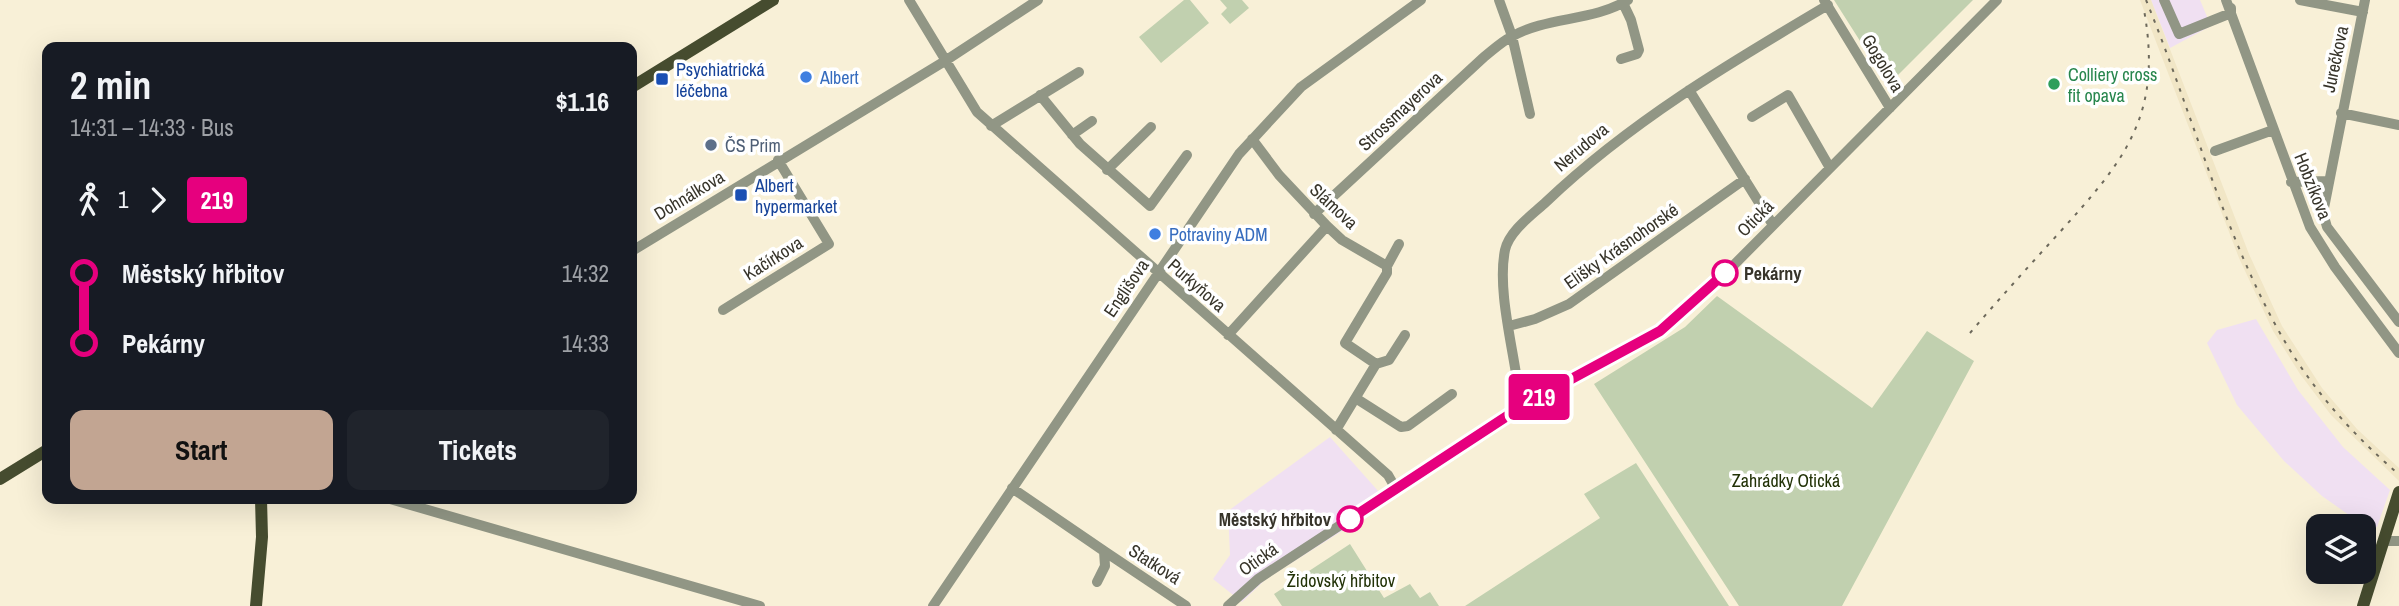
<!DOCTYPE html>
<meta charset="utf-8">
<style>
:root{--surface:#171b24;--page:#20242c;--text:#f1f3f6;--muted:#9ea1a6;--accent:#c2a592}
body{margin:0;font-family:"Archivo Narrow",sans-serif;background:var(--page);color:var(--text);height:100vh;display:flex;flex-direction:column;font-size:26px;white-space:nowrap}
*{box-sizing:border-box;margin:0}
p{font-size:23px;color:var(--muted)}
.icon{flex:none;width:38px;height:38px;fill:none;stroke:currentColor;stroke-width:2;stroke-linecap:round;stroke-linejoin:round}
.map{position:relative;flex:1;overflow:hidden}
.sheet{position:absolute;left:42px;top:42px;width:595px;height:462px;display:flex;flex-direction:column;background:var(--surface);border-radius:14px;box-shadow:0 7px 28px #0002}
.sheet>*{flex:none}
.badge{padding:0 14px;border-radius:5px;font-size:24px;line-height:46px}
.controls{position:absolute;left:2306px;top:514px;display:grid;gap:14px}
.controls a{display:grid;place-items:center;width:70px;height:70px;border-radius:14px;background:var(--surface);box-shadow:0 7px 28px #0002;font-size:35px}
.map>.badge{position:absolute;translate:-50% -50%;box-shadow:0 0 0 4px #fff}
.legs{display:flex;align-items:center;gap:10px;height:77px;padding:0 28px;font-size:23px}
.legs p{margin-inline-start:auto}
.overview{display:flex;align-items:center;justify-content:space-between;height:119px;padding:0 28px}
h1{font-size:38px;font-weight:800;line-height:52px}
.cta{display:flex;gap:14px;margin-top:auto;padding:14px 28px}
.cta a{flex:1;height:80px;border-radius:14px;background:var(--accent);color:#111;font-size:28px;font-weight:800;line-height:80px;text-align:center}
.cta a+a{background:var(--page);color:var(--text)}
ul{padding:0 28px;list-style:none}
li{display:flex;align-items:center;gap:24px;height:70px;font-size:26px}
li i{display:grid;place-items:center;width:10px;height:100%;margin:0 9px;background:currentColor}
li i::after{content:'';width:18px;height:18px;margin:-9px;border:5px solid;border-radius:50%;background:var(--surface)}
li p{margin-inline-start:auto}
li:first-child i{background:linear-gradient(#0000 50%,currentColor 0)}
li:last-child i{background:linear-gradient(currentColor 50%,#0000 0)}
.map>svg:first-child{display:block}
.industrial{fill:#f0e0f2}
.built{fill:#f1e6c6}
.green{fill:#c1d0af}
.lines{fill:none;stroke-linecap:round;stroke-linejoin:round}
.minor{stroke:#919685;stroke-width:10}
.major{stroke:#464c2f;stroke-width:12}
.rail{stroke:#6d695b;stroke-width:2;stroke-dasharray:3.5 7;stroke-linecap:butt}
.line-1-casing{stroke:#fff;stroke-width:16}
.line-1{stroke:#e6007e;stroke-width:10}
.shop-dot{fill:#3f7fe0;stroke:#fff;stroke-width:2.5}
.transit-dot{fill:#1a4fb4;stroke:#fff;stroke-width:2.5}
.leisure-dot{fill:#2e9e5b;stroke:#fff;stroke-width:2.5}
.service-dot{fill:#5c6f8a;stroke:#fff;stroke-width:2.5}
.stop-1-dot{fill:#fff;stroke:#e6007e;stroke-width:3.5}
.labels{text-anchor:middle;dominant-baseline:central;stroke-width:7;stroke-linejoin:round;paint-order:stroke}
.street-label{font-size:18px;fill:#37342a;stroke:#fff}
.transit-label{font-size:18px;fill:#164399;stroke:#fff;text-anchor:start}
.leisure-label{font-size:18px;fill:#27864d;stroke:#fff;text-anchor:start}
.shop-label{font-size:18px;fill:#366cbe;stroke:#fff;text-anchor:start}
.service-label{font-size:18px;fill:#4e5e75;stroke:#fff;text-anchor:start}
.stop-label{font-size:18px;font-weight:bold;fill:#37342a;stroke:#fff;text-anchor:start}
.park-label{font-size:18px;fill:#223207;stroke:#fff}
</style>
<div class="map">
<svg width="2399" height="606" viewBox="0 0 2399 606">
<rect width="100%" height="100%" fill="#f8f0d7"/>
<!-- industrial -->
<path class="industrial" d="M2151 0H2200L2211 26 2170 48Z
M2256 319 2298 390 2343 447 2390 490 2377 527H2366L2322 496 2284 461 2237 405 2207 343 2217 330Z
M1330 437 1388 502 1266 579 1242 602 1213 579 1230 555 1228 511Z"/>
<!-- built -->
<path class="built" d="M2140 0H2151L2249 254 2282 326 2322 388 2357 429 2399 468V481L2331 415 2300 374 2273 331 2239 258Z"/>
<!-- green -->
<path class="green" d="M1184 0H1190L1209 23 1161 63 1139 37Z
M1220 0H1242L1249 8 1230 24 1221 14 1227 8Z
M1834 0H1973L1888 85Z
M1717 296 1872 408 1927 331 1974 361 1842 606H1739L1594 384 1685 327Z
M1636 463 1729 606H1465L1600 518 1584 494Z
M1350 544 1384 598 1410 584 1420 598 1430 592 1439 606H1282L1274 594Z"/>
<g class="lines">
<!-- minor -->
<path class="minor" d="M909 0 977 112 1388 475 1396 489
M1499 0 1512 36 1530 114
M1824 0 1890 108
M2164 0 2179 34 2231 13V8
M2226 0 2310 227 2335 267 2399 353
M2300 0 2363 12
M2365 0 2323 213 2327 227 2399 322
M1621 59 1637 54 1639 50 1631 20 1623 3
M1689 90 1773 225
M1040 95 1080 144 1150 206 1187 155
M2341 113 2399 125
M1752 117 1788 95 1830 168
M991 126 1079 72
M1072 135 1092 121
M1252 139 1279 175 1327 226 1342 240 1387 266 1399 244
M2215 151 2273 130
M1107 170 1151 127
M2291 182 2328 181
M1314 214 1484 57C1493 50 1501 42 1511 37 1547 16 1592 22 1628 0
M632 251 945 61 1038 0
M723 310 829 244 778 160
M1509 326 1535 319 1569 304 1745 179
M1228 335 1327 226
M1376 364 1389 360 1405 335
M1357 399 1401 427 1408 426 1452 394
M1527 403 1518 387C1513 347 1497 289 1505 250 1509 231 1532 215 1546 202 1630 122 1728 64 1828 5
M1336 430 1376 364 1345 343 1387 273V266
M1012 488 1104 551 1105 566 1097 582
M390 499 760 606
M2384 541H2399
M1104 551 1186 606
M933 606 1239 154 1301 87 1421 0
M1228 606 1258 579 1527 403 1660 331 1707 292 1997 0"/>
<!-- major -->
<path class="major" d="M632 87 773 0
M0 479 47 450
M256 606 262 537 261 499
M2363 606 2399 492"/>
<!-- rail -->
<path class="rail" d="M2146 0C2193 114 2228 251 2293 355 2321 399 2356 437 2395 471
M1970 333C1999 299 2029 266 2059 233 2125 160 2163 115 2144 10"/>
</g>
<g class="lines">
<!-- line-1 casing -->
<g class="line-1-casing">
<path id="line-1" d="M1350 519 1527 403 1660 331 1725 273"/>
</g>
<!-- line-1 -->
<use href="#line-1" class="line-1"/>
</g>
<!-- markers -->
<g class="shop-dot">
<circle cx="806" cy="77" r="7"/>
<circle cx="1155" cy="234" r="7"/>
</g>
<g class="transit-dot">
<rect x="655" y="72" width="14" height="14" rx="3.5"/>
<rect x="734" y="188" width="14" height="14" rx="3.5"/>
</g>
<circle class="leisure-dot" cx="2054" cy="84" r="7"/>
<circle class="service-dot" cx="711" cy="145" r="7"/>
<g class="stop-1-dot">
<circle cx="1725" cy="273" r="12"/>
<circle cx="1350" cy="519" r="12"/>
</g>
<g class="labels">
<!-- street labels -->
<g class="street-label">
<text transform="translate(2335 59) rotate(-78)">Jurečkova</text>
<text transform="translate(1883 63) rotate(59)">Gogolova</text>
<text transform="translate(1400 111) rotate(-43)">Strossmayerova</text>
<text transform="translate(1581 147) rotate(-40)">Nerudova</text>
<text transform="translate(2313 186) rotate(68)">Hobzíkova</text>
<text transform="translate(689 195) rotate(-31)">Dohnálkova</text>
<text transform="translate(1334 206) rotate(43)">Slámova</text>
<text transform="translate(1755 218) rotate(-45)">Otická</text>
<text transform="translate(1621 246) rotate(-35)">Elišky Krásnohorské</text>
<text transform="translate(773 258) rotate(-32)">Kačírkova</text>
<text transform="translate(1197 285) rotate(41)">Purkyňova</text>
<text transform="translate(1126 288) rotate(-56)">Englišova</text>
<text transform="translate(1258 559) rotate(-35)">Otická</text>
<text transform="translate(1155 564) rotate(33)">Statková</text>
</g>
<!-- transit labels -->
<g class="transit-label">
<text x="676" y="69">Psychiatrická<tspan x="676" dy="21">léčebna</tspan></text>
<text x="755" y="185">Albert<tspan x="755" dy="21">hypermarket</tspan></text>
</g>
<!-- leisure labels -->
<g class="leisure-label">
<text x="2068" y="74">Colliery cross<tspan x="2068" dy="21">fit opava</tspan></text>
</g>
<!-- shop labels -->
<g class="shop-label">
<text x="820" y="77">Albert</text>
<text x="1169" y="234">Potraviny ADM</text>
</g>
<!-- service labels -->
<g class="service-label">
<text x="725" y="145">ČS Prim</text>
</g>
<!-- stop labels -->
<g class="stop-label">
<text x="1744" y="273">Pekárny</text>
<text x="1331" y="519" text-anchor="end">Městský hřbitov</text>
</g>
<!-- park labels -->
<g class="park-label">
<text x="1786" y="480">Zahrádky Otická</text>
<text x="1341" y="580">Židovský hřbitov</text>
</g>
</g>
</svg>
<div class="controls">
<a><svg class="icon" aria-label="layers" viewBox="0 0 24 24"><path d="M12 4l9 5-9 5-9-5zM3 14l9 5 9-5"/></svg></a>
</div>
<b class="badge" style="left:1539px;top:397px;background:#e6007e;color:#fff">219</b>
<section class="sheet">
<div class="overview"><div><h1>2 min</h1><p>14:31 – 14:33 · Bus</p></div><b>$1.16</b></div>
<div class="legs"><svg class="icon" aria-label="walk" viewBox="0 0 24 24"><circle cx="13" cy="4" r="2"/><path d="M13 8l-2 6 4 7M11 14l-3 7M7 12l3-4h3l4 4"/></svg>1<svg class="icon" aria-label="forward" viewBox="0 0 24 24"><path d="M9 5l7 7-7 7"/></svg><b class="badge" style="background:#e6007e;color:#fff">219</b></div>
<ul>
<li><i style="color:#e6007e"></i><b>Městský hřbitov</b><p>14:32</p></li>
<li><i style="color:#e6007e"></i><b>Pekárny</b><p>14:33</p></li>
</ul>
<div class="cta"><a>Start</a><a>Tickets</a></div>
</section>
</div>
